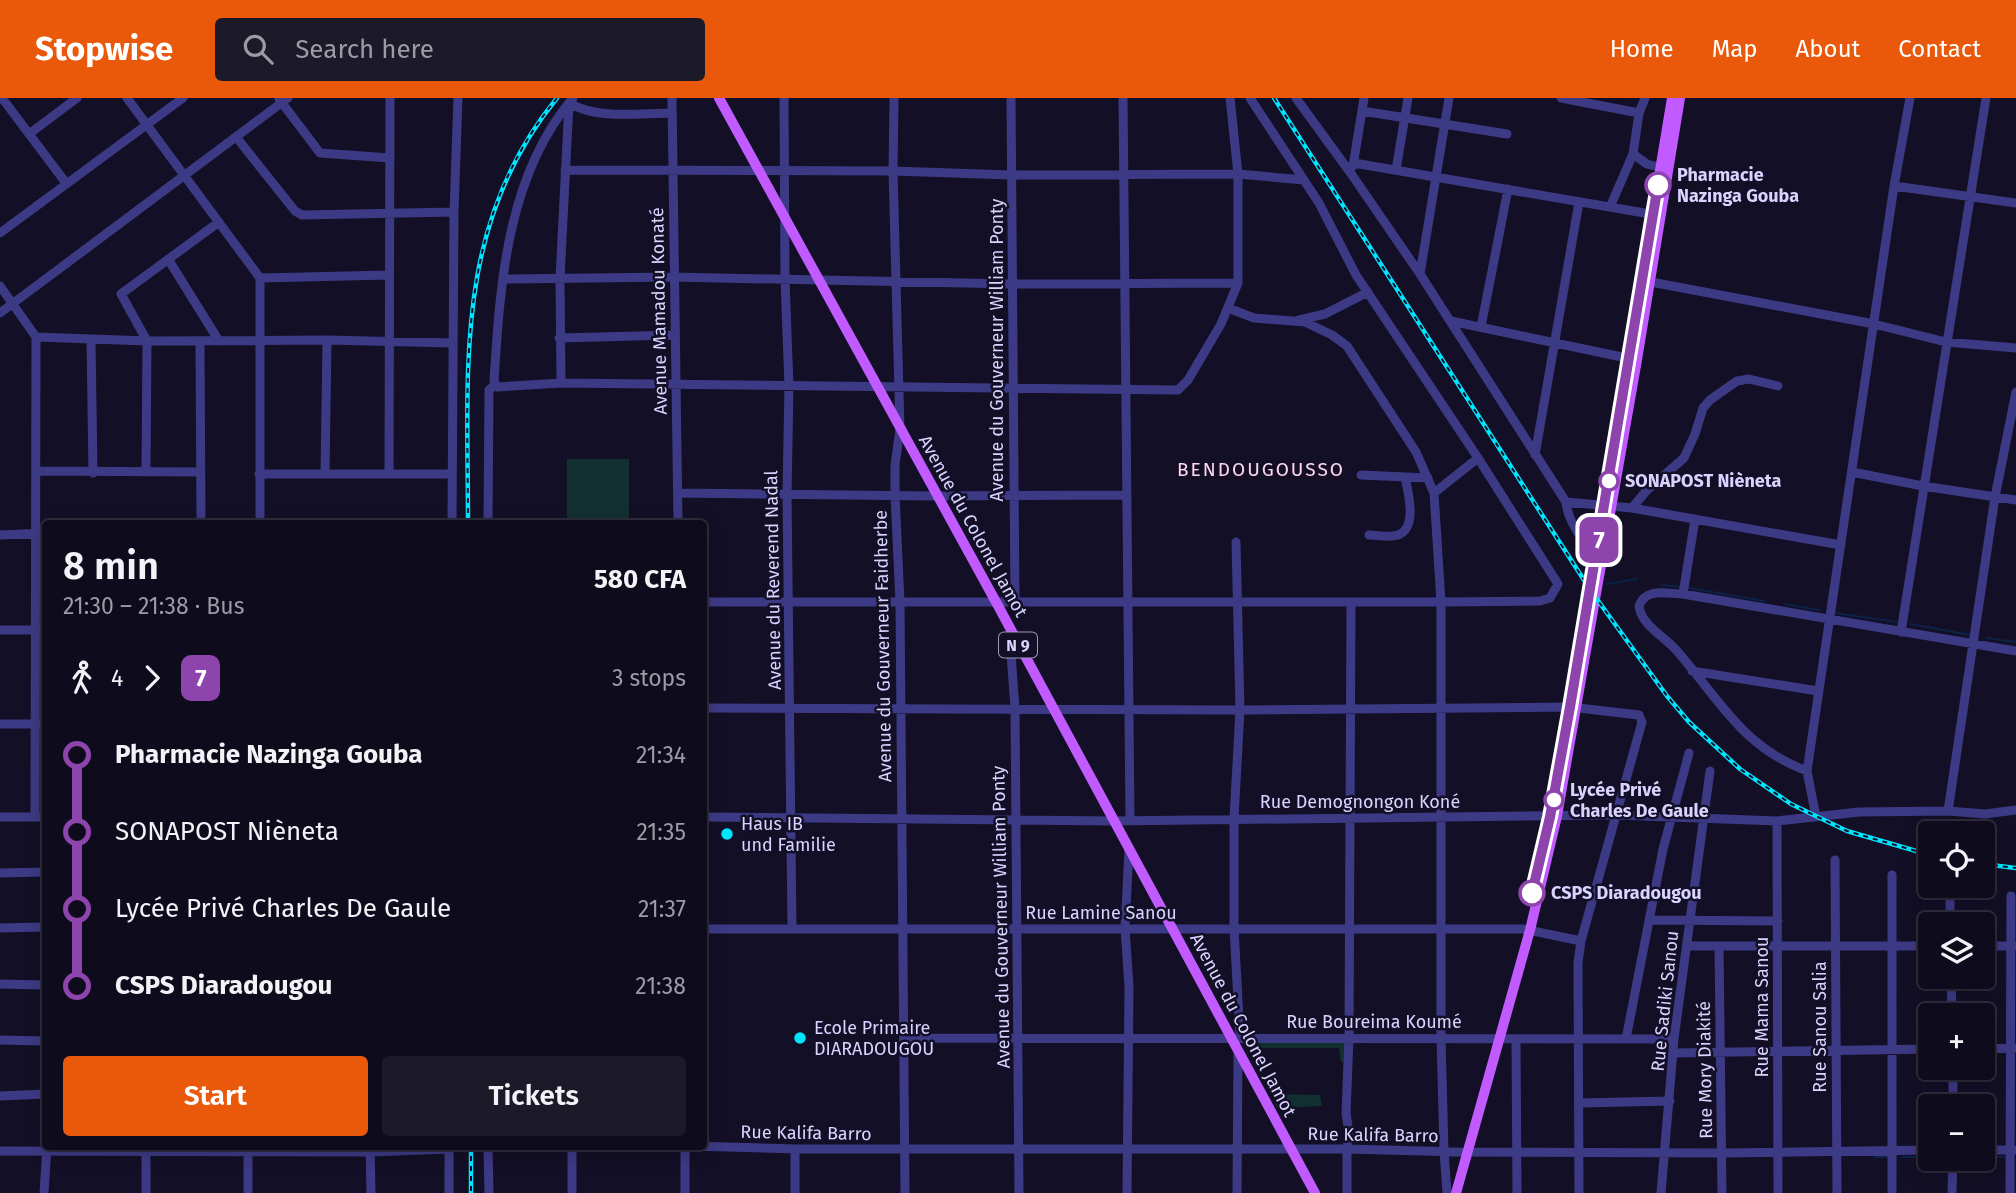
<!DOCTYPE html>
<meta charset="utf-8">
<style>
:root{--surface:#0e0b1c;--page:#1c1929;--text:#f1f3f6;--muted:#9b9ba3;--line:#2e2b3b;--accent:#ea580c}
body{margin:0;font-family:"Fira Sans",sans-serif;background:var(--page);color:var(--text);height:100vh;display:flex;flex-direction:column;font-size:26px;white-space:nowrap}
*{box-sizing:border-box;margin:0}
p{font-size:23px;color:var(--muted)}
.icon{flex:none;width:38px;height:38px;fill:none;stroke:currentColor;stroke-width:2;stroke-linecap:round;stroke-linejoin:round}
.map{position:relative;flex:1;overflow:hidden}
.panel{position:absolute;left:42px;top:422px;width:665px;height:630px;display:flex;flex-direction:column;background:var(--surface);border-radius:7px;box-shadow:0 4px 18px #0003,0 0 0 2px var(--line)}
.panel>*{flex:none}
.badge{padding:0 14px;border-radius:10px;font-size:24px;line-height:46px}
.buttons{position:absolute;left:1918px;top:723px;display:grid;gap:14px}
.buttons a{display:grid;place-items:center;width:77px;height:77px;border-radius:7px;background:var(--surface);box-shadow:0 4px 18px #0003,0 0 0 2px var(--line);font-size:35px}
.map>.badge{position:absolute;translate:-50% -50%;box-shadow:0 0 0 4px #fff}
.legs{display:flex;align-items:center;gap:10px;height:77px;padding:0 21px;font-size:23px}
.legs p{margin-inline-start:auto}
.overview{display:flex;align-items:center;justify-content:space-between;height:119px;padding:0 21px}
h1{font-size:38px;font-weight:600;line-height:52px}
.cta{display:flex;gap:14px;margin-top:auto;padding:14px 21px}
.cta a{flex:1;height:80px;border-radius:7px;background:var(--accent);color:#fff;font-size:28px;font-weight:600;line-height:80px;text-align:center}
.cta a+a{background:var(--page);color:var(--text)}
ul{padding:0 21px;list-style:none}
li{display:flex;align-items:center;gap:24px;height:77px;font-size:26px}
li i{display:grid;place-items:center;width:10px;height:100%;margin:0 9px;background:currentColor}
li i::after{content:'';width:18px;height:18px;margin:-9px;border:5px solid;border-radius:50%;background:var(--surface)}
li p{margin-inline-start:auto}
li:first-child i{background:linear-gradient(#0000 50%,currentColor 0)}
li:last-child i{background:linear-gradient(currentColor 50%,#0000 0)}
header{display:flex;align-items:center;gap:42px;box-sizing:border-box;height:98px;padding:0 35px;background:var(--accent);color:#fff}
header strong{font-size:33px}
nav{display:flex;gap:38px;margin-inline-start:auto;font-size:24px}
.search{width:490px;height:63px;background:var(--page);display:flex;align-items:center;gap:18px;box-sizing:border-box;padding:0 24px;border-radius:7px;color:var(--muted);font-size:26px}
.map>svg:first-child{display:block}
.green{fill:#12302f}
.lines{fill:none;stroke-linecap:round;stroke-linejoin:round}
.stream{stroke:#0c2248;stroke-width:2}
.minor{stroke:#3d3a85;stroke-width:9}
.major{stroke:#c25bff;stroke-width:10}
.rail-casing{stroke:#00e5ff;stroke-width:4.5}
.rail{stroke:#130f26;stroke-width:2;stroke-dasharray:5;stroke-linecap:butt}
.line-1-casing{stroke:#fff;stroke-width:16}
.line-1{stroke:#8e44ad;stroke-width:10}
.stop-1-dot{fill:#fff;stroke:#8e44ad;stroke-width:3.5}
.poi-dot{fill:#00e5ff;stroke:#130f26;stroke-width:2.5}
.labels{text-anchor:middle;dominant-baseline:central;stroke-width:5;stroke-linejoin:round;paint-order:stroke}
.shield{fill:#130f26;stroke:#9e99be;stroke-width:2}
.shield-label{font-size:16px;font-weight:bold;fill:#d9d4ff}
.stop-label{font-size:18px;font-weight:bold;fill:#d9d4ff;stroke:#130f26;text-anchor:start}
.street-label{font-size:18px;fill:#d9d4ff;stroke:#130f26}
.poi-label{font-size:18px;fill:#d9d4ff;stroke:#130f26;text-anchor:start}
.neighbourhood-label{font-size:19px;letter-spacing:2px;fill:#ffd6f0;stroke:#130f26}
</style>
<header>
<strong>Stopwise</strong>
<div class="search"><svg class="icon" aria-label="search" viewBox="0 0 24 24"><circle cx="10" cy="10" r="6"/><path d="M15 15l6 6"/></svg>Search here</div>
<nav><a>Home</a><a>Map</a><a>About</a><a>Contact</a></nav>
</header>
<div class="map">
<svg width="2016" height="1095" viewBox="0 0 2016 1095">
<rect width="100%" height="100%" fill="#130f26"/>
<!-- green -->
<path class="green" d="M567 361H629V425H567Z
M1252 940 1348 942 1347 964H1341L1339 950H1252Z
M1271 996 1320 997 1322 1008 1277 1010Z"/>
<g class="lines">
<!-- stream -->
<path class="stream" d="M1607 486 1637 481
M1662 487 1681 489
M1689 490 1764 503
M1784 506 1819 512
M1835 515 1897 524
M1910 526 1971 537
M1987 540 2016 544
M1564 604 1580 516 1581 495 1585 490
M1875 1059H1888
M1902 1059H1930
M1983 1059H2004"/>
<!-- minor -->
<path class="minor" d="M2 0 66 85
M127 0 260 180V425
M573 0C507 77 500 186 494 283L497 289 561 285 1178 292 1188 282 1221 226 1238 185V76L1230 0
M672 0 678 425
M784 0 785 182 789 288 787 395 792 831
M894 0 893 73 900 331 895 367V397L900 504 905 1095
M1011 0 1015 504
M1123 0 1130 722
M1296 0 1352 77 1420 176 1566 404C1568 428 1588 444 1595 466
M1561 0 1639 15 1645 0
M279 1 320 55 390 60
M1362 13 1507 36
M29 36 77 0
M237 40 295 113 302 117 454 114
M1633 56 1647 66 1667 71
M1354 65 1656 117
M1353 68 1364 0
M565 72 893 73 1011 77 1238 76 1304 82
M1396 72 1408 0
M1894 88 2016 105
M1610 109 1633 56 1639 15
M0 135 183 0
M168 161 219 243
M1420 176 1449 0
M260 180 389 177
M504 181 673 179 1012 186 1238 185
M1651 184 1874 226 1946 244 2016 250
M0 188 36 239 35 719
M1228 210 1254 220 1305 224 1332 237 1347 248 1416 354 1434 395 1441 504V940L1444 1053 1447 1095
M0 215 288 0
M1299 222 1325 216 1368 194
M1451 223 1636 262
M1481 229 1508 91
M36 239 147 243 327 242 453 245
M559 240 675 237
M91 241 93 375
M200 244 201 425
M561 285 560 180 569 5C598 22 639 15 672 15
M1535 357 1579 104
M36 373 200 374
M146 374 147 243 121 196 219 124
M1852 374 1923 388 2016 402
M259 376H451
M325 376 327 242
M389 376 390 0
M1361 377 1428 380
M678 395 931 398 1126 397
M1434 395 1478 360
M1566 404 1632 410 1841 447
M1632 410 1647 392 1684 360 1695 336 1703 310 1710 302 1737 283 1749 281 1778 288
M452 425 454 114 458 0
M488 425 489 292 495 287
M0 437 46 435
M1369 437C1378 437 1389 440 1398 437 1418 430 1408 394 1405 379
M1236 444 1240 612 1234 720V830L1240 939
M1683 496 1695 421
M704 504H1441L1540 503 1550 500 1558 486 1478 360 1356 177 1319 105 1250 0
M0 532H46
M1901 534 1986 0
M1010 543 1015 610 1019 1095
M1692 573 1818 593
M704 610 1240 612 1570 609 1639 617 1642 624 1581 843 1578 865 1579 1095
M0 626H46
M1807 673C1742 649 1720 602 1677 553 1665 539 1641 527 1639 508 1646 489 1667 496 1683 496L2016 553
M1948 713 1995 399 2016 294
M0 719H46
M704 719 1113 723 1616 717 1777 723 1859 714 1948 713 1985 716 2016 712
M1816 719 1807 673 1894 88 1910 0
M1777 723 1778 1095
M1835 762 1837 1095
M0 775 46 774
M1950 788V826
M1649 822 1778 823
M0 830 46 829
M704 831H1523L1581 843
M1687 848H1930
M1719 848 1722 1095
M1983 848H2014
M1951 878 1952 917
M0 886 46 887
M905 940 1674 941
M1516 941 1517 1095
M1626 941 1663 751 1689 655
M0 942 46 943
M1983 951 2016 950
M1674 955 1930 951
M0 998 46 996
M1579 1005 1670 1003
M1953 1008V970
M146 1048V1095
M248 1048V1095
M370 1048 371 1095
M449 1048V1095
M488 1048 489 1095
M572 1048V1095
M685 1048V1095
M690 1048 795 1051H1347L1459 1054 1722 1055 1930 1052
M795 1051V1095
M1983 1052H2014
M0 1053 370 1054 449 1051
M44 1095 47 1048
M1127 1095 1129 889 1125 830 1129 752
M1237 1095 1238 956
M1347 1095V1051L1349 1035 1346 1015 1349 940 1351 504
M1661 1095 1674 941 1710 673
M1892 1095V777
M1952 1095 1953 1060
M2010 1095 2011 798"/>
<!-- major -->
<path class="major" d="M719 0 996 504 1315 1095
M1617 332 1672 0
M1456 1095 1530 832 1557 718 1637 262 1680 0"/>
<!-- rail casing -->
<g class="rail-casing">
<path id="rail" d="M1274 0 1591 493 1667 598 1689 624 1740 671 1791 706 1847 733 1930 757
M468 425C468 272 453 127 557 0
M1983 766 2016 770
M471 1048V1095"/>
</g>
<!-- rail -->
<use href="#rail" class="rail"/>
</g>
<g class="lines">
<!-- line-1 casing -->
<g class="line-1-casing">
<path id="line-1" d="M1532 795 1550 719 1570 609 1658 87"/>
</g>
<!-- line-1 -->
<use href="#line-1" class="line-1"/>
</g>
<!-- markers -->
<g class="stop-1-dot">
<circle cx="1658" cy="87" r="12"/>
<circle cx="1609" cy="383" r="9"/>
<circle cx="1554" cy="702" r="9"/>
<circle cx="1532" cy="795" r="12"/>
</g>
<g class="poi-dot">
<circle cx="727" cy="736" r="7"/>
<circle cx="800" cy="940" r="7"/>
</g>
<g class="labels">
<!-- shield labels -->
<rect class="shield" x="999" y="534.5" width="38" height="25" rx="5"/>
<g class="shield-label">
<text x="1018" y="547">N 9</text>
</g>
<!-- stop labels -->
<g class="stop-label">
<text x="1677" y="77">Pharmacie<tspan x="1677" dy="21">Nazinga Gouba</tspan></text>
<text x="1625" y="383">SONAPOST Nièneta</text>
<text x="1570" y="692">Lycée Privé<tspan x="1570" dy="21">Charles De Gaule</tspan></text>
<text x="1551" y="795">CSPS Diaradougou</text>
</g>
<!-- street labels -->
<g class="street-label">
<text transform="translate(659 213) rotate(-91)">Avenue Mamadou Konaté</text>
<text transform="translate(997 252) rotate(-90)">Avenue du Gouverneur William Ponty</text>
<text transform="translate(973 428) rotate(61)">Avenue du Colonel Jamot</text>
<text transform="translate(773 482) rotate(-91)">Avenue du Reverend Nadal</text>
<text transform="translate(883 548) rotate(-91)">Avenue du Gouverneur Faidherbe</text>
<text x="1360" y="704">Rue Demognongon Koné</text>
<text x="1101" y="815">Rue Lamine Sanou</text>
<text transform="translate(1001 819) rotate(-91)">Avenue du Gouverneur William Ponty</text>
<text transform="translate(1665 903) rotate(-84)">Rue Sadiki Sanou</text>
<text transform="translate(1762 909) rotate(-90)">Rue Mama Sanou</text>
<text x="1374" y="924">Rue Boureima Koumé</text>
<text transform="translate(1243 927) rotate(62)">Avenue du Colonel Jamot</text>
<text transform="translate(1820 929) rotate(-90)">Rue Sanou Salia</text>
<text transform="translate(1705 972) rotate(-91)">Rue Mory Diakité</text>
<text transform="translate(806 1035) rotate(1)">Rue Kalifa Barro</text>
<text transform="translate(1373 1037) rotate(1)">Rue Kalifa Barro</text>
</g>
<!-- poi labels -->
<g class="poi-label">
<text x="741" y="726">Haus IB<tspan x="741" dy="21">und Familie</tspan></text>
<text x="814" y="930">Ecole Primaire<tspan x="814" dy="21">DIARADOUGOU</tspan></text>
</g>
<!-- neighbourhood labels -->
<g class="neighbourhood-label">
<text x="1261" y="371">BENDOUGOUSSO</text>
</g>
</g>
</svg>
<div class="buttons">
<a><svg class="icon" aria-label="locate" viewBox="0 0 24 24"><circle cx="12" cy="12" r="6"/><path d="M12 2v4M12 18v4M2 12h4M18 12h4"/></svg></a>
<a><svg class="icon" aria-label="layers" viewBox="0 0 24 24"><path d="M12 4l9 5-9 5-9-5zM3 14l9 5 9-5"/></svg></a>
<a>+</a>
<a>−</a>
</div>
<b class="badge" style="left:1599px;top:442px;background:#8e44ad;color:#fff">7</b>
<section class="panel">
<div class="overview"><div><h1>8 min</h1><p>21:30 – 21:38 · Bus</p></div><b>580 CFA</b></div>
<div class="legs"><svg class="icon" aria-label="walk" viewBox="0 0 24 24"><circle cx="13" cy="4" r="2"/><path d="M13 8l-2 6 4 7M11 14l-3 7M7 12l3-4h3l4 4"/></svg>4<svg class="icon" aria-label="forward" viewBox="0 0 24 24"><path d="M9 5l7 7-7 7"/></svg><b class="badge" style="background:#8e44ad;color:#fff">7</b><p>3 stops</p></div>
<ul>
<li><i style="color:#8e44ad"></i><b>Pharmacie Nazinga Gouba</b><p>21:34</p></li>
<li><i style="color:#8e44ad"></i><span>SONAPOST Nièneta</span><p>21:35</p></li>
<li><i style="color:#8e44ad"></i><span>Lycée Privé Charles De Gaule</span><p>21:37</p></li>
<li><i style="color:#8e44ad"></i><b>CSPS Diaradougou</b><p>21:38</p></li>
</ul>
<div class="cta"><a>Start</a><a>Tickets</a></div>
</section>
</div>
